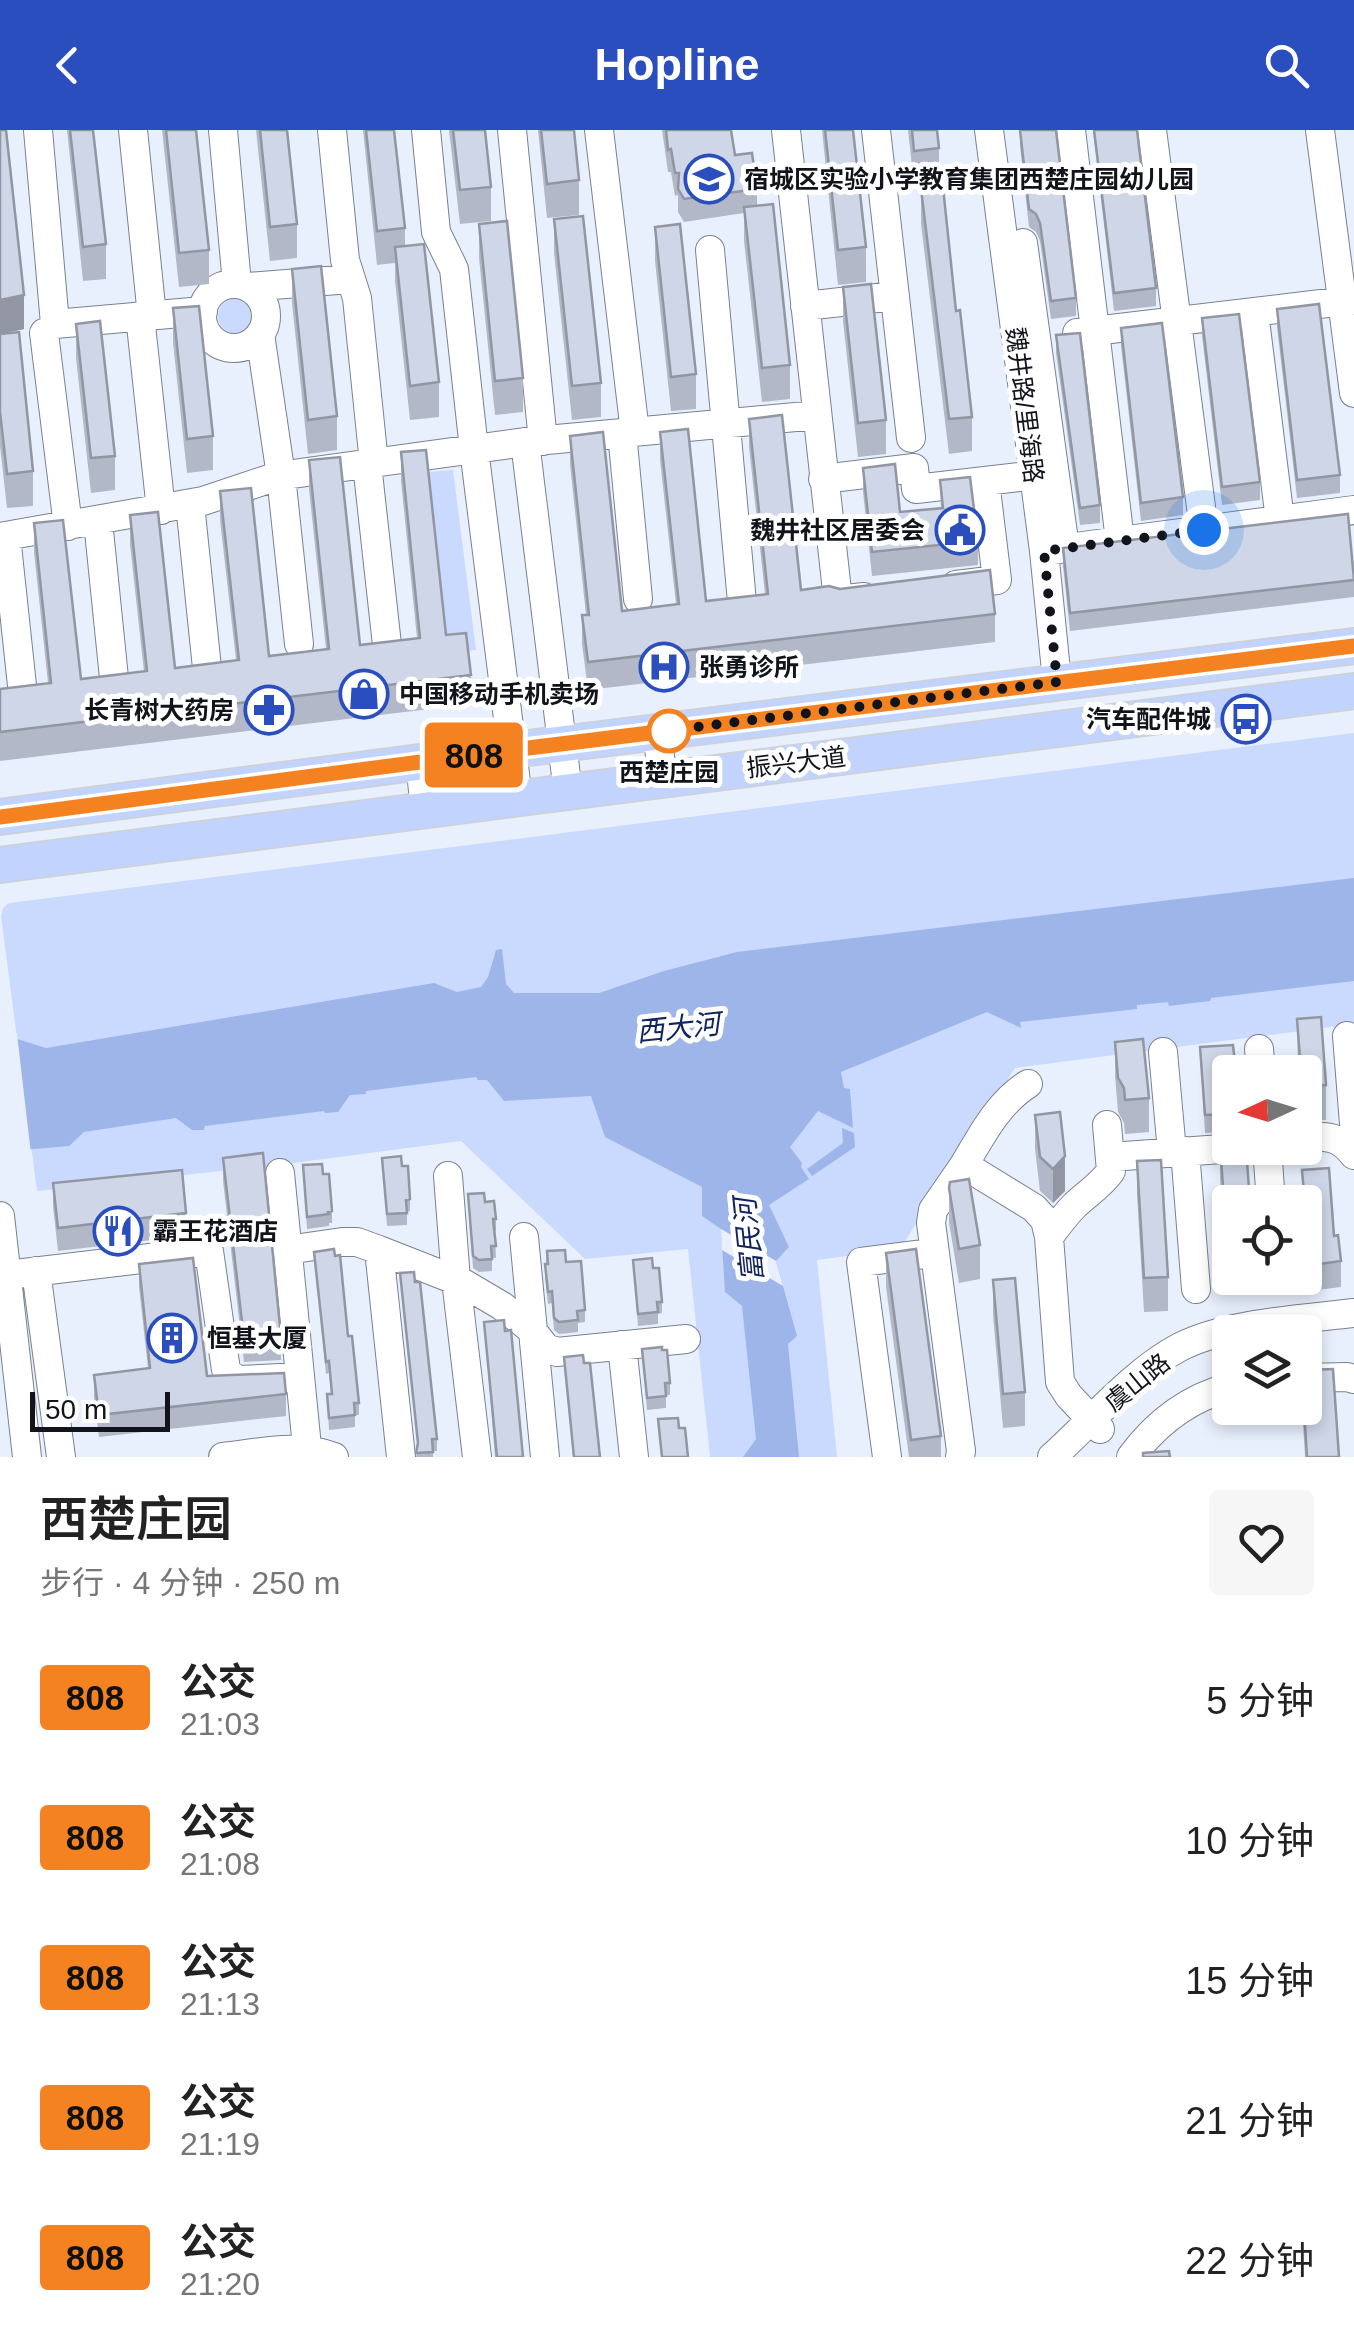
<!DOCTYPE html>
<html lang="zh">
<meta charset="utf-8">
<style>
:root{--surface:#fff;--page:#f6f6f6;--text:#222;--muted:#767676;--accent:#2b4ebe}
body{margin:0;font-family:Arial,"Noto Sans SC",sans-serif;background:var(--page);color:var(--text);height:100vh;display:flex;flex-direction:column;font-size:38px;white-space:nowrap}
*{box-sizing:border-box;margin:0}
p{font-size:32px;color:var(--muted)}
.icon{flex:none;width:55px;height:55px;fill:none;stroke:currentColor;stroke-width:2;stroke-linecap:round;stroke-linejoin:round}
.map{position:relative;height:1327px;overflow:hidden}
.drawer{display:flex;flex-direction:column;background:var(--surface);flex:1}
.drawer>*{flex:none}
.badge{padding:0 20px;border-radius:8px;font-size:35px;line-height:65px}
.needle{width:65px;rotate:266deg}
.controls{position:absolute;left:1212px;top:925px;display:grid;gap:20px}
.controls a{display:grid;place-items:center;width:110px;height:110px;border-radius:10px;background:var(--surface);box-shadow:0 5px 15px #0003;font-size:50px}
.scale{position:absolute;left:30px;bottom:25px;width:140px;box-sizing:border-box;padding-left:10px;border:5px solid #11141a;border-top:0;font-size:28px;line-height:35px;white-space:nowrap;color:#11141a;-webkit-text-stroke:8px #fff;paint-order:stroke}
.you{position:absolute;width:50px;height:50px;margin:-25px;border:8px solid #fff;border-radius:50%;background:#1a73e8;box-shadow:0 0 0 15px #1a73e833}
.map>.badge{position:absolute;translate:-50% -50%;box-shadow:0 0 0 5px #fff}
.round{display:grid;place-items:center;flex:none;width:105px;height:105px;border-radius:10px;background:var(--page)}
.overview{display:flex;align-items:center;justify-content:space-between;height:170px;padding:0 40px}
h1{font-size:48px;font-weight:600;line-height:75px}
ul{padding:0;list-style:none}
li{display:flex;align-items:center;gap:30px;height:140px;padding:0 40px}
li div{flex:1}
li b{display:block;font-size:38px}
li em{font-style:normal}
li .badge{min-width:110px;font-weight:700;text-align:center}
header{display:flex;justify-content:space-between;align-items:center;height:130px;padding:0 40px;background:var(--accent);color:#fff;font-size:45px;font-weight:600}
.map>svg:first-child{display:block}
.green{fill:#cadafe}
.water{fill:#9eb5ea}
.pier{fill:#e9f0fd}
.lines{fill:none;stroke-linecap:round;stroke-linejoin:round}
.minor-casing{stroke:#79808f;stroke-width:30}
.major-casing{stroke:#cfd0d1;stroke-width:38}
.minor{stroke:#fff;stroke-width:28}
.major{stroke:#c2d4fe;stroke-width:35}
.wall{fill:#b2b8c7}
.shaded-wall{fill:#9196a2}
.building{fill:#cfd6e7;stroke:#9196a2;stroke-width:2.5}
.line-casing{stroke:#fff;stroke-width:22}
.line{stroke:#f58220;stroke-width:15}
.walk{stroke:#11141a;stroke-width:10;stroke-dasharray:0 18}
.stop-dot{fill:#fff;stroke:#f58220;stroke-width:5}
.labels{text-anchor:middle;dominant-baseline:central;stroke-width:10;stroke-linejoin:round;paint-order:stroke}
.poi-label{font-size:25px;font-weight:bold;fill:#11141a;stroke:#fff;text-anchor:start}
.street-label{font-size:25px;fill:#11141a;stroke:#fff}
.stop-label{font-size:25px;font-weight:bold;fill:#11141a;stroke:#fff}
.water-label{font-size:28px;font-style:italic;fill:#102460;stroke:#fff}
</style>
<header><svg class="icon" aria-label="back" viewBox="0 0 24 24"><path d="M15 5l-7 7 7 7"/></svg>Hopline<svg class="icon" aria-label="search" viewBox="0 0 24 24"><circle cx="10" cy="10" r="6"/><path d="M15 15l6 6"/></svg></header>
<div class="map">
<svg width="1354" height="1327" viewBox="0 0 1354 1327">
<rect width="100%" height="100%" fill="#e9f0fd"/>
<!-- green -->
<path class="green" d="M218 186a17 17 0 1 1 34 0a17 17 0 1 1-34 0Z
M453 340 476 520 446 523 428 342Z
M1354 603V894L1015 938 900 1119 817 1130 837 1327H710L688 1119 585 1129 461 1011 286 1034 37 1061 1 786 3 778 9 773Z"/>
<!-- water -->
<path class="water" d="M1354 748V851L1211 868 1210 871 1169 876 1168 872 1137 875V879L1020 892 1021 898 987 882 841 942 844 958 850 959 853 998 818 981 790 1017 802 1033 801 1037 809 1049 769 1075 789 1117 776 1131 797 1206 788 1214 799 1327H743L756 1309 742 1176 725 1162 721 1099 702 1086V1057L605 1007 591 966 504 971 487 950H478L476 947 366 961V964L350 965 338 982 325 983 324 981 205 996 204 1000H192L176 988 84 1002 69 1016 0 1022V909L11 907 46 918 434 853 457 862 481 857 488 847 496 820 502 819 506 854 514 863H599L664 841 737 822Z
M842 998 854 1003 855 1017 812 1046 807 1039 843 1013Z"/>
<!-- pier -->
<path class="pier" d="M12 902 17 904 31 1024 0 1027V903Z
M721 1099 776 1131 783 1156 722 1120Z"/>
<g class="lines">
<!-- minor casing -->
<g class="minor-casing">
<path id="minor" d="M38 0 55 194 203 181
M133 0 152 186
M223 0 237 154
M332 0 345 130 357 168 374 333
M426 0 436 102 454 139 474 319 518 668
M512 0 543 311
M599 0 635 302
M786 0 838 470 864 467
M876 0 911 308
M989 0 1044 421 1057 551
M1071 0 1120 411
M1152 0 1204 400
M1320 0 1354 263
M1023 113 1065 418
M710 120 742 472
M202 186a32 32 0 1 1 64 0a32 32 0 1 1-64 0Z
M248 157 351 149
M805 176 895 166
M1254 182 1280 390
M140 186 161 380
M44 203 68 396
M1077 203 1354 170
M260 204 281 346 299 514
M622 303 638 469
M525 312 568 662
M367 334 387 515
M823 349 914 338 916 359 985 351 997 450 956 455
M985 351 1035 345
M190 374 207 538
M98 391 114 548
M6 406 23 565
M0 407 203 371 278 346 525 312 817 285
M1045 421 1354 380
M657 602 663 650
M420 632 425 680
M1347 906 1354 994
M1259 919 1261 942
M1163 922 1172 1022
M1305 1007C1328 1006 1339 1006 1354 1025
M1267 1018 1271 1072
M1185 1021 1196 1159
M1110 1027 1236 1018
M964 1035C982 1005 998 973 1028 954
M280 1043 308 1327
M448 1046 456 1150 477 1327
M0 1086 27 1327
M524 1107 545 1327
M1049 1107C1057 1096 1065 1085 1075 1075 1088 1063 1101 1055 1111 1041L1107 995
M287 1120 342 1112H357L379 1120 463 1153 502 1176 532 1200 546 1218 557 1222 686 1209
M379 1120 401 1327
M36 1141 61 1327
M7 1145 209 1121 226 1240 235 1249 240 1250 300 1247
M622 1215 634 1327
M1305 1248 1347 1247 1354 1249
M223 1327C260 1323 299 1313 334 1327
M887 1327 861 1132 924 1124
M960 1327 961 1321 931 1093 933 1080 964 1035 1034 1078 1045 1090 1049 1107 1060 1252 1069 1266 1100 1299
M1052 1327C1091 1292 1134 1241 1180 1217 1227 1193 1302 1189 1354 1183
M1131 1327C1156 1293 1189 1268 1230 1257"/>
</g>
<!-- major casing -->
<g class="major-casing">
<path id="major" d="M0 687 512 620 1354 516
M0 735 1354 561"/>
</g>
<!-- minor -->
<use href="#minor" class="minor"/>
<!-- major -->
<use href="#major" class="major"/>
</g>
<!-- wall -->
<path class="wall" d="M0 0 24 199 0 204 33 341V376L7 378 0 316Z
M67 0H93L106 114V149L83 151Z
M162 0H196L209 120V154L179 157Z
M256 0H287L297 94V128L270 131Z
M363 0H394L405 98V116L439 252V287L410 290 395 151V133L377 135Z
M449 0H485L491 57V91L460 94Z
M538 0H574L579 50V85L547 88Z
M662 0H731L735 25 757 59V75L790 235V269L762 272 744 111V83L684 92 678 82V65L675 66 671 42H668Z
M822 0H853L866 117V152L838 155Z
M908 0H937L939 18V53L914 55Z
M1020 0 1076 168V186L1051 189 1040 111 1036 102 1029 97 1020 16Z
M1093 0H1137L1156 158V176L1114 181Z
M921 59 956 181 972 287V321L949 324 921 94Z
M554 89 601 253V287L572 290 554 123Z
M479 94 523 248V282L495 285 479 128Z
M655 97 696 244V279L671 281 655 131Z
M292 139 337 286V320L308 324 292 173Z
M843 157 886 290V324L858 327 843 191Z
M173 178 213 306V340L187 343 173 213Z
M1277 179 1340 345V363L1297 368 1277 197Z
M1202 188 1260 352V370L1222 375 1202 206Z
M76 194 115 326V360L91 363 76 228Z
M1121 198 1183 367V385L1141 391 1121 216Z
M1056 205 1100 375V393L1080 395 1056 223Z
M749 289 801 460 840 459 995 484V512L588 560 582 514V485H586L570 334V306L622 481 676 474 660 330V302L706 471 765 464 749 317Z
M401 322 446 505 471 545V574L0 631V559L48 553 34 422V393L81 549 144 542 130 414V385L175 538 236 530 220 390V361L269 526 326 519 309 359V330L360 515 417 508 401 351Z
M863 338 900 382 941 378 940 350 978 411V435L872 446 863 362Z
M1063 418 1354 436V467L1070 501 1063 436Z
M1297 889 1326 955V990H1305V942H1298Z
M1115 912 1149 968V1002L1125 1004 1124 993 1118 982 1115 946Z
M1200 917 1230 942V1002L1205 1003Z
M1035 985 1065 1061 1053 1073 1040 1061 1035 1019Z
M1220 1014 1230 1072V1148H1254V1160L1228 1161 1220 1048Z
M223 1028 281 1207V1230L244 1232 223 1051Z
M382 1028 402 1036 410 1069V1081L407 1082V1095L387 1096Z
M1137 1031 1168 1147V1181L1144 1182 1137 1065Z
M303 1035 323 1044 332 1081V1093H329V1096L307 1099Z
M1302 1040 1334 1106 1341 1131V1157L1294 1163 1292 1148H1305L1306 1109Z
M53 1053 186 1083V1106L58 1121 53 1077Z
M949 1058 980 1115V1149L959 1153 949 1092Z
M468 1064 485 1072 496 1089V1101H495L496 1128H492V1141L479 1142 473 1138Z
M547 1121 566 1132 585 1180V1192L578 1193V1202L559 1204 554 1200 552 1173 548 1174 545 1146Z
M314 1122 348 1206 359 1273V1285H355V1297L329 1300 327 1264H331L329 1243 326 1244Z
M886 1123 941 1306V1327H909L886 1157Z
M633 1130 653 1138 662 1172V1183L658 1184V1194L638 1196Z
M139 1134 207 1246 286 1264V1286L99 1307 94 1267V1245L148 1238 139 1157Z
M400 1143 437 1309V1321H433V1327H416L418 1317Z
M993 1150 1025 1262V1296L1003 1298 993 1185Z
M484 1192 523 1327H495Z
M642 1219 670 1253V1265H666V1278L647 1280Z
M564 1227 600 1327H573Z
M1302 1278H1305L1339 1327H1305Z"/>
<!-- shaded-wall -->
<path class="shaded-wall" d="M24 165V199L0 204V170Z
M1065 1026V1061L1053 1073V1039Z"/>
<!-- building -->
<path class="building" d="M0 0H6L24 165 0 170Z
M70 0H93L106 114 83 117Z
M166 0H196L209 120 179 123Z
M260 0H287L297 94 270 97Z
M366 0H394L405 98 377 101Z
M453 0H485L491 57 460 60Z
M541 0H574L579 50 547 54Z
M666 0H731L735 25 752 23 757 59 684 69 678 59 679 43H675L671 19 668 20Z
M825 0H853L866 117 838 120Z
M912 0H937L939 18 914 21Z
M1020 0H1056L1076 168 1051 171 1040 93 1036 84 1029 79Z
M1094 0H1137L1156 158 1114 163Z
M943 57 956 181 960 180 972 287 949 289 921 59Z
M773 74 790 235 762 238 744 77Z
M583 86 601 253 572 256 554 89Z
M507 91 523 248 495 251 479 94Z
M680 94 696 244 671 247 655 97Z
M424 114 439 252 410 256 395 117Z
M321 136 337 286 308 290 292 139Z
M871 154 886 290 858 293 843 157Z
M1319 174 1340 345 1297 350 1277 179Z
M199 176 213 306 187 309 173 178Z
M1239 184 1260 352 1222 357 1202 188Z
M100 191 115 326 91 328 76 194Z
M1162 193 1183 367 1141 373 1121 198Z
M19 202 33 341 7 344 0 282V204Z
M1080 203 1100 375 1080 378 1056 205Z
M782 285 801 460 829 456 840 459 990 440 995 484 588 532 582 485H589L570 306 603 302 622 481 679 474 660 302 688 299 706 471 768 464 749 289Z
M426 320 446 505 466 503 471 545 0 602V559L51 553 34 393 63 390 81 549 147 541 130 385 158 382 175 538 239 530 220 361 251 358 269 526 329 519 309 330 340 327 360 515 420 508 401 322Z
M895 334 900 382 943 378 940 350 970 347 978 411 872 422 863 338Z
M1348 384 1354 450 1070 483 1063 418Z
M1321 887 1326 955 1305 956V942H1301L1297 889Z
M1143 909 1149 968 1125 970 1124 958 1118 948 1115 912Z
M1233 915 1236 942H1230V984L1205 985 1200 917Z
M1060 982 1065 1026 1053 1039 1040 1027 1035 985Z
M1220 1014H1230V1018H1246L1250 1072H1230V1127H1228Z
M263 1023 281 1207 244 1209 223 1028Z
M401 1026 402 1036H408L410 1069 406 1070 407 1083 387 1084 382 1028Z
M1161 1030 1168 1147 1144 1148 1137 1031Z
M322 1034 323 1044H329L332 1081 328 1082 329 1084 307 1087 303 1035Z
M1329 1038 1334 1106 1338 1105 1341 1131 1305 1136V1109H1308L1302 1040Z
M182 1040 186 1083 58 1098 53 1053Z
M969 1049 980 1115 959 1119 949 1058 950 1052Z
M484 1063 485 1072 494 1071 496 1089H493L496 1116H491L492 1129 479 1130 473 1126 468 1064Z
M334 1119 335 1126 340 1125 348 1206H352L359 1273H354L355 1285 329 1288 327 1264H332L329 1231 326 1232 314 1122Z
M916 1119 941 1306 911 1310 886 1123Z
M565 1120 566 1132 581 1131 585 1180 577 1181 578 1190 559 1192 554 1188 552 1161 548 1162 545 1134H548L547 1121Z
M193 1128 207 1246 284 1243 286 1264 99 1285 94 1245 150 1238 139 1134Z
M652 1128 653 1138H659L662 1172H657L658 1182 638 1184 633 1130Z
M414 1142 415 1152H420L437 1309H432L433 1322 416 1323 418 1313 400 1143Z
M1015 1148 1025 1262 1003 1264 993 1150Z
M504 1190 505 1201 511 1200 523 1327H497L484 1192Z
M662 1217V1220H667L670 1253H665L666 1266 647 1268 642 1219Z
M583 1225 584 1233H590L600 1327H574L564 1227Z
M1333 1239 1339 1327H1307L1304 1278H1305V1240Z
M678 1288 679 1298H685L688 1327H662L658 1289Z
M1169 1321 1170 1327H1143V1323Z"/>
<g class="lines">
<!-- line casing -->
<g class="line-casing">
<path id="line" d="M0 687 512 620 1354 516"/>
</g>
<!-- line -->
<use href="#line" class="line"/>
<!-- walk -->
<path class="walk" d="M669 601 657 602 1057 552 1044 421 1204 400"/>
</g>
<!-- icons -->
<defs>
<g id="school-ring" transform="scale(2.5)"><circle r="9.5" fill="#fff" stroke="#2b4ebe" stroke-width="1.5"/><path d="M0-5L7-2L0 1L-7-2ZM-4 1L0 2.5L4 1V4Q0 6-4 4Z" fill="#2b4ebe"/></g>
<g id="civic-ring" transform="scale(2.5)"><circle r="9.5" fill="#fff" stroke="#2b4ebe" stroke-width="1.5"/><path d="M-.6-6.5H3V-4.5H.6V-3L4-1V1h2V6H-6V1h2V-1L-.6-3ZM-1.2 2.5V6h2.4V2.5Z" fill="#2b4ebe"/></g>
<g id="hospital-ring" transform="scale(2.5)"><circle r="9.5" fill="#fff" stroke="#2b4ebe" stroke-width="1.5"/><path d="M-5-5h3v3.5h4V-5h3V5h-3V1.5h-4V5h-3Z" fill="#2b4ebe"/></g>
<g id="shop-ring" transform="scale(2.5)"><circle r="9.5" fill="#fff" stroke="#2b4ebe" stroke-width="1.5"/><path d="M-5-2.5h2.3a2.7 3.5 0 0 1 5.4 0H5L5.5 6h-11ZM-1.5-2.5h3a1.5 2.3 0 0 0-3 0Z" fill="#2b4ebe"/></g>
<g id="pharmacy-ring" transform="scale(2.5)"><circle r="9.5" fill="#fff" stroke="#2b4ebe" stroke-width="1.5"/><path d="M-2-6h4v4h4v4h-4v4h-4v-4h-4v-4h4Z" fill="#2b4ebe"/></g>
<g id="bus-ring" transform="scale(2.5)"><circle r="9.5" fill="#fff" stroke="#2b4ebe" stroke-width="1.5"/><path d="M-5-6H5V4H4V6H2V4H-2V6H-4V4H-5ZM-3.5-4V0h7V-4ZM-3.5 1.2v1.5H-2V1.2ZM2 1.2v1.5H3.5V1.2Z" fill="#2b4ebe"/></g>
<g id="restaurant-ring" transform="scale(2.5)"><circle r="9.5" fill="#fff" stroke="#2b4ebe" stroke-width="1.5"/><path d="M-5-6h1v4h1v-4h1v4h1v-4h1v5L-1.5 .5V6h-2V.5L-5-1ZM5-6V6H3V1.5H1.5Q1.5-4 5-6Z" fill="#2b4ebe"/></g>
<g id="building-ring" transform="scale(2.5)"><circle r="9.5" fill="#fff" stroke="#2b4ebe" stroke-width="1.5"/><path d="M-4-6H4V6H1V3H-1V6H-4ZM-2.5-4.3h1.7v1.8h-1.7ZM.8-4.3h1.7v1.8H.8ZM-2.5-1h1.7V.8h-1.7ZM.8-1h1.7V.8H.8Z" fill="#2b4ebe"/></g>
</defs>
<g fill-rule="evenodd">
<use href="#school-ring" x="709" y="49"/>
<use href="#civic-ring" x="960" y="400"/>
<use href="#hospital-ring" x="664" y="537"/>
<use href="#shop-ring" x="364" y="564"/>
<use href="#pharmacy-ring" x="269" y="580"/>
<use href="#bus-ring" x="1246" y="589"/>
<use href="#restaurant-ring" x="118" y="1101"/>
<use href="#building-ring" x="172" y="1208"/>
</g>
<!-- markers -->
<circle class="stop-dot" cx="669" cy="601" r="20"/>
<g class="labels">
<!-- poi labels -->
<g class="poi-label">
<text x="744" y="49">宿城区实验小学教育集团西楚庄园幼儿园</text>
<text x="925" y="400" text-anchor="end">魏井社区居委会</text>
<text x="699" y="537">张勇诊所</text>
<text x="399" y="564">中国移动手机卖场</text>
<text x="234" y="580" text-anchor="end">长青树大药房</text>
<text x="1211" y="589" text-anchor="end">汽车配件城</text>
<text x="153" y="1101">霸王花酒店</text>
<text x="207" y="1208">恒基大厦</text>
</g>
<!-- street labels -->
<g class="street-label">
<text transform="translate(1025 275) rotate(83)">魏井路/里海路</text>
<text transform="translate(796 632) rotate(-7)">振兴大道</text>
<text transform="translate(1137 1252) rotate(-39)">虞山路</text>
</g>
<!-- stop labels -->
<g class="stop-label">
<text x="669" y="642">西楚庄园</text>
</g>
<!-- water labels -->
<g class="water-label">
<text transform="translate(678 898) rotate(-6)">西大河</text>
<text transform="translate(749 1110) rotate(-96)">富民河</text>
</g>
</g>
</svg>
<div class="controls">
<a><svg class="needle" viewBox="-14 -14 28 28"><path d="M0-13l5 13h-10z" fill="#e53935"/><path d="M0 13l5-13h-10z" fill="#767676"/></svg></a>
<a><svg class="icon" aria-label="locate" viewBox="0 0 24 24"><circle cx="12" cy="12" r="6"/><path d="M12 2v4M12 18v4M2 12h4M18 12h4"/></svg></a>
<a><svg class="icon" aria-label="layers" viewBox="0 0 24 24"><path d="M12 4l9 5-9 5-9-5zM3 14l9 5 9-5"/></svg></a>
</div>
<div class="scale">50 m</div>
<div class="you" style="left:1204px;top:400px"></div>
<b class="badge" style="left:474px;top:625px;background:#f58220;color:#111">808</b>
</div>
<section class="drawer">
<div class="overview"><div><h1>西楚庄园</h1><p>步行 · 4 分钟 · 250 m</p></div><a class="round"><svg class="icon" aria-label="heart" viewBox="0 0 24 24"><path d="M12 20l-8-8c-3-5 5-10 8-4 3-6 11-1 8 4z"/></svg></a></div>
<ul>
<li><span class="badge" style="background:#f58220;color:#111">808</span><div><b>公交</b><p>21:03</p></div><em>5 分钟</em></li>
<li><span class="badge" style="background:#f58220;color:#111">808</span><div><b>公交</b><p>21:08</p></div><em>10 分钟</em></li>
<li><span class="badge" style="background:#f58220;color:#111">808</span><div><b>公交</b><p>21:13</p></div><em>15 分钟</em></li>
<li><span class="badge" style="background:#f58220;color:#111">808</span><div><b>公交</b><p>21:19</p></div><em>21 分钟</em></li>
<li><span class="badge" style="background:#f58220;color:#111">808</span><div><b>公交</b><p>21:20</p></div><em>22 分钟</em></li>
</ul>
</section>
